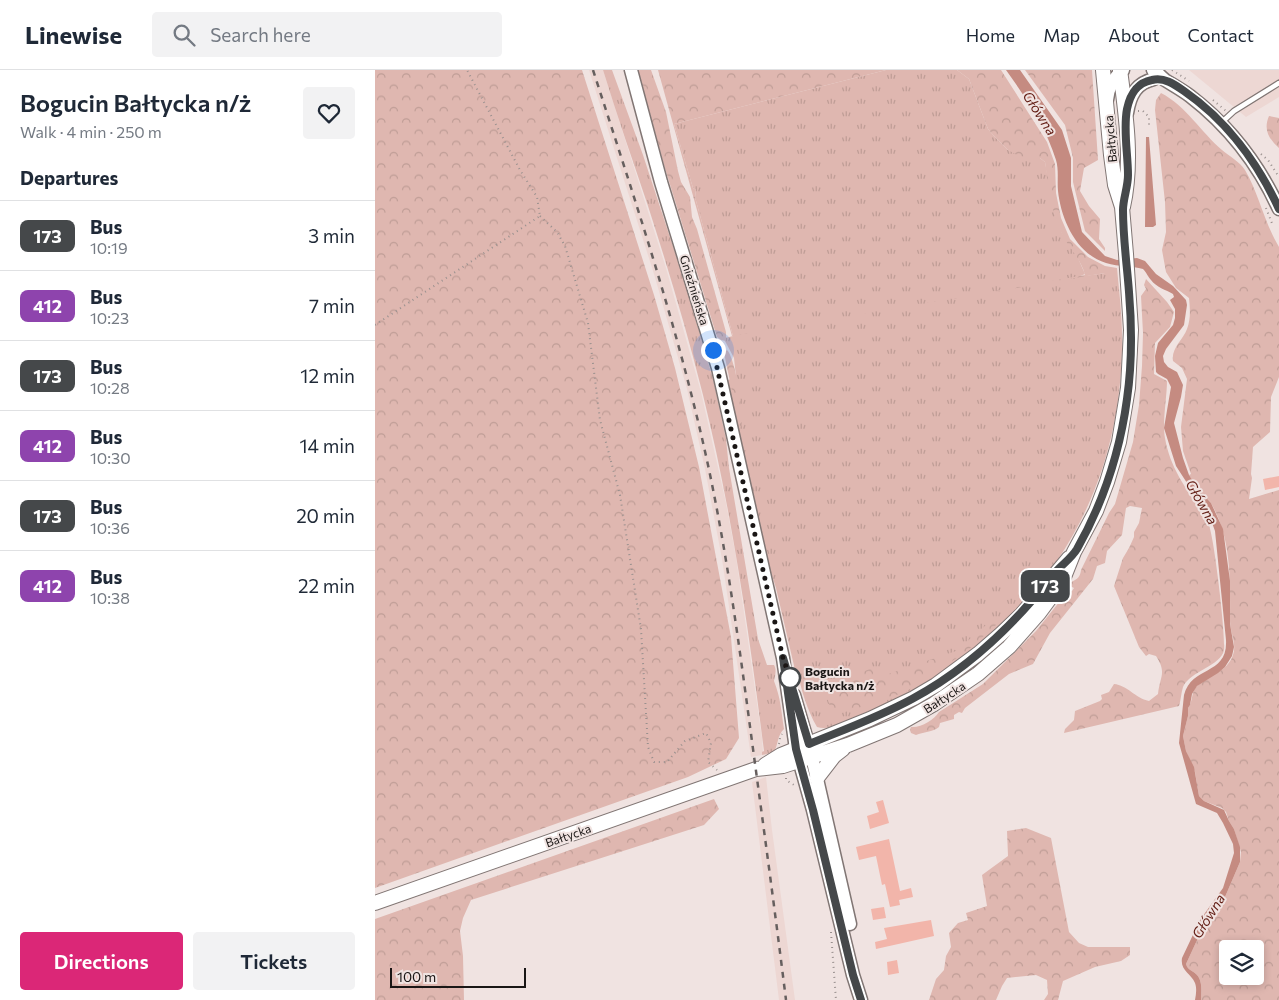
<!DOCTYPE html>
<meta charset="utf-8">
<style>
:root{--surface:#fff;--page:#f2f2f3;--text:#1f2937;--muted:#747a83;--line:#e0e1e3;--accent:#db2777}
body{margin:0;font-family:Commissioner,sans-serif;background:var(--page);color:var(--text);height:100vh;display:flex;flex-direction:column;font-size:19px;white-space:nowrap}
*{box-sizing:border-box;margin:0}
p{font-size:16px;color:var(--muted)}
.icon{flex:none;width:28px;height:28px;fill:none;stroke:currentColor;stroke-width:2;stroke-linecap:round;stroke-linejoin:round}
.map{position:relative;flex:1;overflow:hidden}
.drawer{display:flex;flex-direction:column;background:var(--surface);width:375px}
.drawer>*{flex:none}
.badge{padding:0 10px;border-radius:8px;font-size:18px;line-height:32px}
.buttons{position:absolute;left:844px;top:870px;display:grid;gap:10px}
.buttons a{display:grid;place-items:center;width:45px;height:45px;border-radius:5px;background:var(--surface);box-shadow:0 2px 8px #0003;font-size:25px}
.scale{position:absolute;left:15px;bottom:12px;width:136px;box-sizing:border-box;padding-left:5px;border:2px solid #1a1615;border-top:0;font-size:14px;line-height:18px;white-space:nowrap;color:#1a1615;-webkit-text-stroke:4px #f0e3e1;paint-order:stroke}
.you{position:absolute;width:25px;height:25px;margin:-12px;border:4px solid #fff;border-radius:50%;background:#1a73e8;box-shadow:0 0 0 8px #1a73e833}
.map>.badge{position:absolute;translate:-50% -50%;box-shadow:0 0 0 2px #fff}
h2{padding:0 20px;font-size:19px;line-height:45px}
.round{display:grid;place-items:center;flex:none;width:52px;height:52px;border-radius:5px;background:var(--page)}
.head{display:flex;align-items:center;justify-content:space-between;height:85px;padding:0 20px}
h1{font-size:24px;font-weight:600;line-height:38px}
.action{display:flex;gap:10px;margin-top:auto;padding:10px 20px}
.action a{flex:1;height:58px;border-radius:5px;background:var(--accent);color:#fff;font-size:20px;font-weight:600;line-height:58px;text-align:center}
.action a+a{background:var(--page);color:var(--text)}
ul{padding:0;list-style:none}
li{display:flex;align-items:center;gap:15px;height:70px;padding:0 20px;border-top:1px solid var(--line)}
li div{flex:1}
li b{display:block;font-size:19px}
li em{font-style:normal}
li .badge{min-width:55px;font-weight:700;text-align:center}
header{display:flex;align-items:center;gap:30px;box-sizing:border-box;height:70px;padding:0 25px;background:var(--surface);border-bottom:1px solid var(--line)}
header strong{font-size:24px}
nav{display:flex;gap:28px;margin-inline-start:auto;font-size:18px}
.search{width:350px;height:45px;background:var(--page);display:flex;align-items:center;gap:12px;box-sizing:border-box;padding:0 18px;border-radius:5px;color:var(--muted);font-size:19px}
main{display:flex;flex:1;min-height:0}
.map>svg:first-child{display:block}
.built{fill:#edd7d3}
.grass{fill:url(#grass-tufts)}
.forest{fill:url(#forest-crowns);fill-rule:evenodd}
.water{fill:#c58b81}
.building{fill:#f2b5aa}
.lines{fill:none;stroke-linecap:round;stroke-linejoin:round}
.lane-casing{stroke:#817674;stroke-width:7}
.secondary-casing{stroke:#817674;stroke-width:15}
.primary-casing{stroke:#817674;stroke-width:16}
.path{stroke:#99908e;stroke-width:2;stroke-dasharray:1 4;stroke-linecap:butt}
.lane{stroke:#fff;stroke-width:4.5}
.secondary{stroke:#fff;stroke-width:12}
.primary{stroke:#fff;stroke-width:14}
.rail{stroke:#665f5e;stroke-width:2.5;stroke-dasharray:6 6;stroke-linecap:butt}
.line-casing{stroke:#fff;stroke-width:11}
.line{stroke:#45484a;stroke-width:8}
.walk{stroke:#1a1615;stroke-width:5;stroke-dasharray:0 9}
.stop-dot{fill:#fff;stroke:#45484a;stroke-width:2.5}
.labels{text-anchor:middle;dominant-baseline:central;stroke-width:4;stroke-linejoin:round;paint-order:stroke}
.street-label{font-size:12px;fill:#1a1615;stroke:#f0e3e1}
.stop-label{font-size:12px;font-weight:bold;fill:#1a1615;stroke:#f0e3e1;text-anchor:start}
.water-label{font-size:14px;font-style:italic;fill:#611b12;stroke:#f0e3e1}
</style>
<header>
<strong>Linewise</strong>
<div class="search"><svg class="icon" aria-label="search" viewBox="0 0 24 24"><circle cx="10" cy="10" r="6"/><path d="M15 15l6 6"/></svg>Search here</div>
<nav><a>Home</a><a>Map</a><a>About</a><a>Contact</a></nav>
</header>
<main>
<section class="drawer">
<div class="head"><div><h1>Bogucin Bałtycka n/ż</h1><p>Walk · 4 min · 250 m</p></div><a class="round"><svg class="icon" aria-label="heart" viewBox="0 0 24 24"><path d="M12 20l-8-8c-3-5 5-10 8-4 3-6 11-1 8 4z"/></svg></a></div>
<h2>Departures</h2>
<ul>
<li><span class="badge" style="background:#45484a;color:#fff">173</span><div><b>Bus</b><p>10:19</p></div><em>3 min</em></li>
<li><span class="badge" style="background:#8e44ad;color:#fff">412</span><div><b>Bus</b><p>10:23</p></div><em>7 min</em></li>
<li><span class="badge" style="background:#45484a;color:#fff">173</span><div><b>Bus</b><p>10:28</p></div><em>12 min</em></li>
<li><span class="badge" style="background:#8e44ad;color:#fff">412</span><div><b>Bus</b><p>10:30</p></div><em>14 min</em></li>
<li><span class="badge" style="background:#45484a;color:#fff">173</span><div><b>Bus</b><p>10:36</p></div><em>20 min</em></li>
<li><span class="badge" style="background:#8e44ad;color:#fff">412</span><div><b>Bus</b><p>10:38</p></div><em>22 min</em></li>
</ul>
<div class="action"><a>Directions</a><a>Tickets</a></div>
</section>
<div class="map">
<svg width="904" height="930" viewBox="0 0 904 930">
<defs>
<pattern id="grass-tufts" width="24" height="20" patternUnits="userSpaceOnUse" patternTransform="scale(1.25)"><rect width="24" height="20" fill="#dfb7b0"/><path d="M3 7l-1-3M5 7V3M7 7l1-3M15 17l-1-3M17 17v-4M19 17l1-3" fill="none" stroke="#bf9d96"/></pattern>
<pattern id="forest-crowns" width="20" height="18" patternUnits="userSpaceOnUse" patternTransform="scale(1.25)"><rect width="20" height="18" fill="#dfb7b0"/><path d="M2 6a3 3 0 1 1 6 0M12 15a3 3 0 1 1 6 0" fill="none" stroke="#bf9d96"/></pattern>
</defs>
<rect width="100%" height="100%" fill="#f0e3e1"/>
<!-- built -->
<path class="built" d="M214 0H228L291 198 326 322 351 433 361 487 387 668 388 682H387V685L376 687 347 489 330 399 312 319 279 204Z
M814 0H904V27L871 47Z
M391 707 397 760 420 930H404L377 712Z"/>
<!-- grass -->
<path class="grass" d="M228 0H237L268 85 309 210 338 309 351 369 354 398 383 569 392 595H399C402 600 400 606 399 611 406 629 406 640 409 659 402 665 403 677 399 681 397 684 390 684 387 685V682L389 681C374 561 357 442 328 325 312 261 293 198 273 136 258 91 242 46 228 0Z
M511 0H582L594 9 613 59 619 66 633 80 665 88 670 92 679 142 687 163 703 188 710 204 703 207 730 203V196L742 198C744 221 747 243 747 266 748 385 704 489 613 568 586 591 556 614 523 629 504 638 461 663 442 657 432 640 426 619 422 600H420L401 518 390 484 351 311 361 307 359 288 350 271V268L358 266 320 127 321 120 318 118 299 54Z"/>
<!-- forest -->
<path class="forest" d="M0 0H207L279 225 300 298 324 397 356 567 364 668 351 689 313 707 0 818Z
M263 0H276L291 42 303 101 306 112 315 127 317 147 322 159 351 262V271L346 270 342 267 289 95Z
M283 0H511L299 54 318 118 321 120 320 127 358 266 575 229 710 205C706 189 694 178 687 164 676 142 673 116 670 92L665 88 657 90 642 85 633 80 619 66 613 59 594 9 582 0H626L672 72 680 94 681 123 686 148 695 169 713 187 730 196V203L357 266Z
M650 0H717L723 90 709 98 705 121 714 136 725 149 724 169 730 178V181L710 161 698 112V88L690 55Z
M786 23C811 36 826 62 847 80 854 86 865 92 870 100 884 124 889 152 904 177V307L896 327 895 362 878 377 876 404 877 408 874 429 904 420V930H826C826 922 828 912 822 905 818 900 813 901 811 894L830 853 850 827 865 792 866 782 859 759 854 751 851 742 847 738 829 731 824 726 820 702 811 681 808 666 813 646V638C818 632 816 623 821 617 832 605 852 603 858 585 862 574 855 562 855 551 855 513 857 470 837 435 835 430 831 428 827 424 822 418 818 412 814 405L816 404 808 381 806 357 812 309 807 298 798 291C796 278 808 270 812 259 816 248 815 239 814 228L801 218 791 202 787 180 791 162 790 132 780 40 781 30ZM852 879H880V906H852Z
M894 46 904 48V78C894 69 888 60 894 46Z
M771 209 792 232 799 242 795 257 780 273 779 304 792 311C792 327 787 353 790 368 796 404 818 425 834 456 839 466 851 567 849 580 846 596 815 601 808 617 806 623 806 630 804 636L689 663 690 659 699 650 700 641 725 631 727 629 726 625 734 622 739 614C752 615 760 628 774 631L783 624C785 606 792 603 781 586L774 584 771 586 764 577 739 516 748 488 754 478 759 467V462L764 453 767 438 755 436 751 438 747 465 732 481 730 493 722 496 718 509 675 563 658 594 634 604 590 638 587 643 584 642 579 645V649L565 653 564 657C558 662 548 662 541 665L536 663 535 660 536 657C546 658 559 650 564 642L608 614 661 561 693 521H697L699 518 695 516 696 512C703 509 705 507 706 500L734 443 740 434 758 372 764 335 767 296 768 263 766 226 771 219 769 215Z
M352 280C360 287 370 347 366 357L364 354 349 283Z
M622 548 621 555 593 580 553 608 530 622 493 635 463 644 457 643 452 627 457 623 474 615 472 607 498 598 504 607 581 581 611 555Z
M339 729 344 739 329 755 96 830 88 848 85 861 88 886 89 930H0V849Z
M651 758 676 768 694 862 704 873 713 877H755V885L746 891 720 897 688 911 683 930H669L673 924 672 910 661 905 632 908 627 916 621 930H554L561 909 569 900 571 886 576 877 574 863 583 853 593 850 591 843 612 836 607 805 633 786 632 761Z"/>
<!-- water -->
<path class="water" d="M631 0H645L687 60 696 88V116L707 162 730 186 742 190 762 188 770 191 781 204 798 216 811 230 812 235 809 255 791 279 788 286 789 292 793 297 802 302 808 315 806 327 799 353 808 388 814 405 823 419 836 433 848 459 855 511V554L859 577 857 586 850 597 843 603 822 616 817 624 815 635 813 638V646L808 666 811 681 819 697 824 726 829 731 849 740 854 751 859 759 865 777V792L850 827 830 853 811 894C813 901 818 900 822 905 828 912 826 922 826 930H820C821 925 822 918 820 913 816 903 805 901 807 888L825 850 848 818 859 783 858 774 848 753 842 743 821 734 804 673 809 625C817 595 853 606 851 570L840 461 836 450 801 396 789 358 796 317 792 309 783 304 781 302 780 286 783 273 798 255 800 248V239L795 230 799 227 798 224C791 220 781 217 776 210 773 207 772 203 768 199 757 196 744 197 731 193 701 184 686 149 683 121 682 111 684 100 681 90 671 57 651 28 631 0Z
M771 67H774L781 155 778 157H770Z"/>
<!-- building -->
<path class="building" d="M904 406V417L890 420 888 409Z
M508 730 514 753 495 759 492 746 504 742 501 732Z
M514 769 525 821 536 818 538 827 524 830 525 835 515 837 510 814 507 815 501 786 484 790 481 777Z
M509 837 511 848 498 850 496 839Z
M556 850 559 866 501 879 500 872 512 869 509 858Z
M522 890 524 903 513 905 512 892Z"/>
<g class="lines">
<!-- lane casing -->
<g class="lane-casing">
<path id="lane" d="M846 53 859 41 904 13"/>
</g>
<!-- secondary casing -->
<g class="secondary-casing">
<path id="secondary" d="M256 0 286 112 343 298 408 588 421 679 438 740 478 905 486 930
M778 0C783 3 786 7 790 10 798 15 807 20 815 26 854 56 884 95 904 139
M732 30C733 18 738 8 748 0
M752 43C755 25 761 13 779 9
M419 625 437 687 475 854"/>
</g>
<!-- primary casing -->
<g class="primary-casing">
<path id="primary" d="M745 0C751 45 758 92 748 137
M390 695 406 685 495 649 539 628 561 615 603 584 626 564 647 544 694 488
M442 708 459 686 468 679
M0 833 381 699 408 696 473 675 522 655 559 634 603 604 634 577 664 543 687 512 699 482 721 441 732 412 744 372 753 318 756 260 751 184 747 137 740 115 736 85 728 0"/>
</g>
<!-- path -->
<path class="path" d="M797 0 814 11
M838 30 851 41
M763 41H768L774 47V57
M886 84 893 90 904 107
M891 138 898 156
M165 146 182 162 190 176 213 253 225 350 245 425 266 559 273 677 279 692H292L310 671 331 663 336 673 333 692 342 700
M0 255 165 146 162 127 145 100 92 0
M404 674 405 668 407 664
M411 708V710L419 715
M456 862 461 930"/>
<!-- lane -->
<use href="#lane" class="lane"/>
<!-- secondary -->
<use href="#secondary" class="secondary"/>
<!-- primary -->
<use href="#primary" class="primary"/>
<!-- rail -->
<path class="rail" d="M218 0C260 130 304 261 333 395 352 484 364 574 376 664 388 753 400 841 411 930"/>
</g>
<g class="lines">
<!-- line casing -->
<g class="line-casing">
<path id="line" d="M486 930 478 905 438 740 421 679 408 588 434 674C468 660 504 647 537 629 593 599 639 555 678 505 685 496 696 489 702 479 728 433 745 381 752 329 757 294 757 258 754 222 752 195 748 168 748 140 748 129 753 117 753 105 753 84 748 60 752 39 755 25 761 13 777 10 789 7 799 14 809 21 851 50 883 93 904 139"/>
</g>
<!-- line -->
<use href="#line" class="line"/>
<!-- walk -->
<path class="walk" d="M338 280 408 588 415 608"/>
</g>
<!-- markers -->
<circle class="stop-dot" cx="415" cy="608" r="10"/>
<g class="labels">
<!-- street labels -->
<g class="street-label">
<text transform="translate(735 69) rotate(-95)">Bałtycka</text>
<text transform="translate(320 220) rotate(73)">Gnieźnieńska</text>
<text transform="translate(569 627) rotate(-33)">Bałtycka</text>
<text transform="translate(193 765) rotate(-19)">Bałtycka</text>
</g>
<!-- stop labels -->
<g class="stop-label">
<text x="430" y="601">Bogucin<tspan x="430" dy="14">Bałtycka n/ż</tspan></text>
</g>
<!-- water labels -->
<g class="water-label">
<text transform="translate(665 43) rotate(57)">Główna</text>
<text transform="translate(827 432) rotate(60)">Główna</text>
<text transform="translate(833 846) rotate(-58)">Główna</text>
</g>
</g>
</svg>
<div class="buttons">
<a><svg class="icon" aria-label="layers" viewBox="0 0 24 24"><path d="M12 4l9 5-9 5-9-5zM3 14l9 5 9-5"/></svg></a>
</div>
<div class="scale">100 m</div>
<div class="you" style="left:338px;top:280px"></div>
<b class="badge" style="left:670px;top:516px;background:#45484a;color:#fff">173</b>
</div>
</main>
